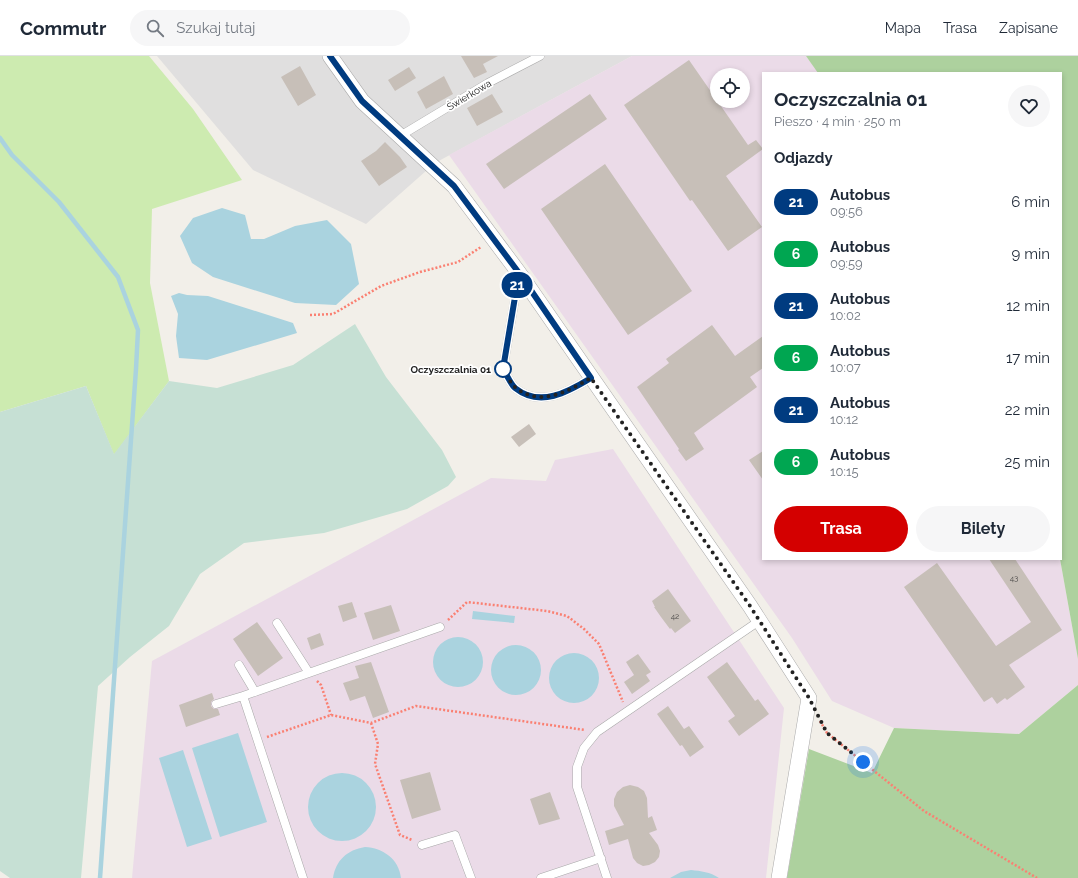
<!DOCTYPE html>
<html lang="pl">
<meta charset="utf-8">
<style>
:root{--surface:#fff;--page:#f6f6f7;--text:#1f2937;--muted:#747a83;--line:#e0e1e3;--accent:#d40000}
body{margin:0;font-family:Raleway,sans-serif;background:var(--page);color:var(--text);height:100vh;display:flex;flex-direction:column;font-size:15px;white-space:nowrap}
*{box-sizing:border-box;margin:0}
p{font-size:13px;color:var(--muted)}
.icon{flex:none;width:22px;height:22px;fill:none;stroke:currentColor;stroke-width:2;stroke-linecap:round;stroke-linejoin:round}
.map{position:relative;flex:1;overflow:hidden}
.panel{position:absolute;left:762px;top:16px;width:300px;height:488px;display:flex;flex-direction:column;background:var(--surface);border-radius:0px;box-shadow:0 2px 6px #0003}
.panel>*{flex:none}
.badge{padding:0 8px;border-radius:13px;font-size:14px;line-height:26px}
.controls{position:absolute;left:710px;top:12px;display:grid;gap:8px}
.controls a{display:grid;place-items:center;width:40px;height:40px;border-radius:50%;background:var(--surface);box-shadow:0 2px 6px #0003;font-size:20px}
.you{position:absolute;width:20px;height:20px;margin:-10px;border:3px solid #fff;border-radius:50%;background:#1a73e8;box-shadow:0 0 0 6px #1a73e833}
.map>.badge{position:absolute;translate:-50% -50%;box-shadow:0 0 0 2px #fff}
h2{padding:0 12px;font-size:15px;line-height:36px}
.round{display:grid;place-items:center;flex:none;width:42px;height:42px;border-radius:21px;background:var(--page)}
.head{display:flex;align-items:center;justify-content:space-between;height:68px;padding:0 12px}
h1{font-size:19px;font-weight:700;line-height:30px}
.button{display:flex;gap:8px;margin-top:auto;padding:8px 12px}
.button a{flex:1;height:46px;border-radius:24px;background:var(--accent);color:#fff;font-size:16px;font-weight:700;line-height:46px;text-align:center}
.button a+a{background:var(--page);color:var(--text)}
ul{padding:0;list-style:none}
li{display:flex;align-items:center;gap:12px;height:52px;padding:0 12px}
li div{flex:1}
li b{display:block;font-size:15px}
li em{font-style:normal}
li .badge{min-width:44px;font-weight:700;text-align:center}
header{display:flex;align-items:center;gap:24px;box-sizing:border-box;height:56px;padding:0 20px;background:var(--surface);border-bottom:1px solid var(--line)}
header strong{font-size:19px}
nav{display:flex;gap:22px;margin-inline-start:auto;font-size:14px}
.search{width:280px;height:36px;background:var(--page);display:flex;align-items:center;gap:10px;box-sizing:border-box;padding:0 14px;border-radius:22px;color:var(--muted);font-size:15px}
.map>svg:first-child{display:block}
.residential{fill:#e0dfdf}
.industrial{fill:#ebdbe8;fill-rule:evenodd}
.grass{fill:#cdebb0}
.forest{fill:#add19e}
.wetland{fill:#c6e0d4}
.water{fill:#aad3df}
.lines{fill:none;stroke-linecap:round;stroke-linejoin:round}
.stream{stroke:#aad3df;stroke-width:4.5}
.building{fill:#c7bfb8}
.lane-casing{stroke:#a9a9a9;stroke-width:9}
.street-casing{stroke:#a9a9a9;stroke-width:16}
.path{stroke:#fa8072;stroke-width:2.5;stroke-dasharray:2 2;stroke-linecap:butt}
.lane{stroke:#fff;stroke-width:8}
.street{stroke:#fff;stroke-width:15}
.line-casing{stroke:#fff;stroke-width:9}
.line{stroke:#003b80;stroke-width:6}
.walk{stroke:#222;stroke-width:4;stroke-dasharray:0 7.2}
.stop-dot{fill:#fff;stroke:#003b80;stroke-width:2}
.labels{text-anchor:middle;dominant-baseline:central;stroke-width:3.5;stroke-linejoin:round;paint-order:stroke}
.number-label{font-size:8px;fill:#4b4948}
.street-label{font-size:10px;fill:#222;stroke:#fff}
.stop-label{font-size:10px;font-weight:bold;fill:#222;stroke:#fff;text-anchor:end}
</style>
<header>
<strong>Commutr</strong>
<div class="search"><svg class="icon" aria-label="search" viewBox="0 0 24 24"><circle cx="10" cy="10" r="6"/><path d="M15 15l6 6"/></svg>Szukaj tutaj</div>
<nav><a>Mapa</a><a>Trasa</a><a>Zapisane</a></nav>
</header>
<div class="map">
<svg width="1078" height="822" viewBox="0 0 1078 822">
<rect width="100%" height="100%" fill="#f2efe9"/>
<!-- residential -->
<path class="residential" d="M157 0H632L435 107 366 168 253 114Z"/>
<!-- industrial -->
<path class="industrial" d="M632 0H806L819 17H763V503H1060L1078 603V629L1019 678 894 672 832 645 792 582 449 99ZM717 19H743V45H717Z
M613 393 784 652 766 822H132L152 605 491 422 546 425 555 404Z"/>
<!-- grass -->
<path class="grass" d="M0 0H149L193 53 242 124 152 153 150 227 169 325 114 399 86 330 0 356Z"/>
<!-- forest -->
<path class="forest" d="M806 0H1078V603L1060 503H1061V17H818Z
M1078 629V822H787L809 693 872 717 894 672 1019 678Z"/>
<!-- wetland -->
<path class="wetland" d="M355 268 386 321 442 394 456 421 448 430 407 453 324 477 244 487 200 518 169 570 130 601 98 630 81 822H10L0 815V356L86 330 114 398 169 325 217 332 293 309Z"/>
<!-- water -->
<path class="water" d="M222 152 245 159 251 183H264L295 170 327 164 351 188 359 228 336 249 295 247 213 221 192 207 180 180 193 162Z
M179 237 187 239 208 240 293 267 297 277 207 304 179 302 176 280 178 258 171 240Z
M473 555 515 560 514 567 472 563Z
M433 606a25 25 0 1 1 50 0a25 25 0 1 1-50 0Z
M491 614a25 25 0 1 1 50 0a25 25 0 1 1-50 0Z
M549 622a25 25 0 1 1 50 0a25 25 0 1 1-50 0Z
M238 677 267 766 220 781 192 692Z
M183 694 212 783 187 791 159 702Z
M308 751a34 34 0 1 1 68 0a34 34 0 1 1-68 0Z
M365 791C383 792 399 803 401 822H333C336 804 347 794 365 791Z
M691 814C701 815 710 816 719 822H670L681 816Z"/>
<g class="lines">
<!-- stream -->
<path class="stream" d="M0 82 12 99 59 146 118 221 138 274 136 313 100 822"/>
</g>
<!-- building -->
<path class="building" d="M461 0H498L483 8 487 16 474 22Z
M689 4 748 89 756 84 763 93 726 120 762 171 728 195 692 144 690 145 624 49Z
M300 10 316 39 298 50 281 21Z
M409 11 416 22 395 35 388 24Z
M444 20 453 38 426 53 417 36Z
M492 38 503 56 477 70 467 52Z
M590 38 607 63 504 133 486 108Z
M385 86 400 101 407 111 379 130 361 105 376 95Z
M605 108 692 235 628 279 541 153Z
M712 269 735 300 763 280V312L750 321 757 331 694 377 704 393 686 405 678 394 679 393 637 331 669 307 666 303Z
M529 368 536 378 519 391 511 381Z
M763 395V424L749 404Z
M989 503H1015L1062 574 1009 609 1025 631 1007 644 1005 642 997 648 992 641 984 646 904 531 937 507 996 590 1031 566Z
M668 533 691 565 675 577 671 572 670 573 661 561 654 551H655L652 545Z
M352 546 357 561 343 566 338 550Z
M391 549 400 575 373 584 364 557Z
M257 566 283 602 258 620 233 583Z
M320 577 324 589 311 594 307 582Z
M638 598 651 616 646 619 650 625 632 638 624 626 634 619 626 606Z
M371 606 389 656 373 662 365 640 350 645 343 627 359 622 355 610Z
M727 606 755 645 758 643 769 658 739 680 728 665 735 660 707 621Z
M212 637 214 643 211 646V650L214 653H218L220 659 186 671 179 649Z
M668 650 684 673 689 670 704 691 690 701 682 689 680 690 657 658Z
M430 716 441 754 412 763 400 724Z
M630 729 638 731 644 735 647 742 648 762 652 760 657 774 649 777 658 789 660 795 659 801 655 806 649 809 643 810 637 807 633 802 628 783 609 789 605 775 624 769 614 750V743L617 736 623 731Z
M550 736 560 763 539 769 530 743Z"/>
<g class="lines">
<!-- lane casing -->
<g class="lane-casing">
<path id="lane" d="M400 80 488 27 540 0
M519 218 503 313C507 319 510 327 515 332 540 352 568 336 591 322
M277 567 309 617
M239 609 255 636
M216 648 243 640
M422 789 455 779 471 822
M303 822 243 640 440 571
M541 822 601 802
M607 822 577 731V711L584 692 597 676 759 565"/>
</g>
<!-- street casing -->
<g class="street-casing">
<path id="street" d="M330 0 362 45 454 130 519 217 750 550 809 642 779 822"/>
</g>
<!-- path -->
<path class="path" d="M310 259 333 258 381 230 420 216 458 206 481 191
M448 564 467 546 547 555 567 560 584 573 599 588 623 646
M317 625 321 629 331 659
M820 665 827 677 924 755 1037 822
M371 667 378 688 375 708 400 779 412 784
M267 681 331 659 371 667 416 650 585 674"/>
<!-- lane -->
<use href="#lane" class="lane"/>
<!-- street -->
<use href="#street" class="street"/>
</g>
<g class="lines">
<!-- line casing -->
<g class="line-casing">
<path id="line" d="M330 0 362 45 454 130 519 217 503 313C507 319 510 327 515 332 540 352 568 336 591 322L528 230"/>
</g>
<!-- line -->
<use href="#line" class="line"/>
<!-- walk -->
<path class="walk" d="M503 313C507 318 510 327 515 331 540 352 568 335 591 322L750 550 809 642 827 677 863 706"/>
</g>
<!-- markers -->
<circle class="stop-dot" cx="503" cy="313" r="8"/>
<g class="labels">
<!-- number labels -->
<g class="number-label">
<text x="1014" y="522">43</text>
<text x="675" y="560">42</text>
</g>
<!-- street labels -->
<g class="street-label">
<text transform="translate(469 39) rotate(-31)">Świerkowa</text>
</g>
<!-- stop labels -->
<g class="stop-label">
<text x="491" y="313">Oczyszczalnia 01</text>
</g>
</g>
</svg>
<div class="controls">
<a><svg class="icon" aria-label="locate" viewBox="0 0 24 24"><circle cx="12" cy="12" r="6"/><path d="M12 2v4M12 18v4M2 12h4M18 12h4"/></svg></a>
</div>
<div class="you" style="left:863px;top:706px"></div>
<b class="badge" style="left:517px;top:229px;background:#003b80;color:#fff">21</b>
<section class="panel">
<div class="head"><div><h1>Oczyszczalnia 01</h1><p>Pieszo · 4 min · 250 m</p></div><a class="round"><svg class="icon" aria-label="heart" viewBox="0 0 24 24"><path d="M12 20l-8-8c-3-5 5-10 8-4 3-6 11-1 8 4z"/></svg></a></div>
<h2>Odjazdy</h2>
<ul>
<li><span class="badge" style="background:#003b80;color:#fff">21</span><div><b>Autobus</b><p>09:56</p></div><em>6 min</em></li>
<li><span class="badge" style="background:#00a651;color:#fff">6</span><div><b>Autobus</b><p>09:59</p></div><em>9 min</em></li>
<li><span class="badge" style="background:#003b80;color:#fff">21</span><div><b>Autobus</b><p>10:02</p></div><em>12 min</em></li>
<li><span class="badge" style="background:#00a651;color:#fff">6</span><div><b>Autobus</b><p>10:07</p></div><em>17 min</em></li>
<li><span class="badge" style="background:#003b80;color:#fff">21</span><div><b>Autobus</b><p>10:12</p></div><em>22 min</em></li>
<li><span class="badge" style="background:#00a651;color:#fff">6</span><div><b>Autobus</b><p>10:15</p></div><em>25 min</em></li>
</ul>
<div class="button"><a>Trasa</a><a>Bilety</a></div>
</section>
</div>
